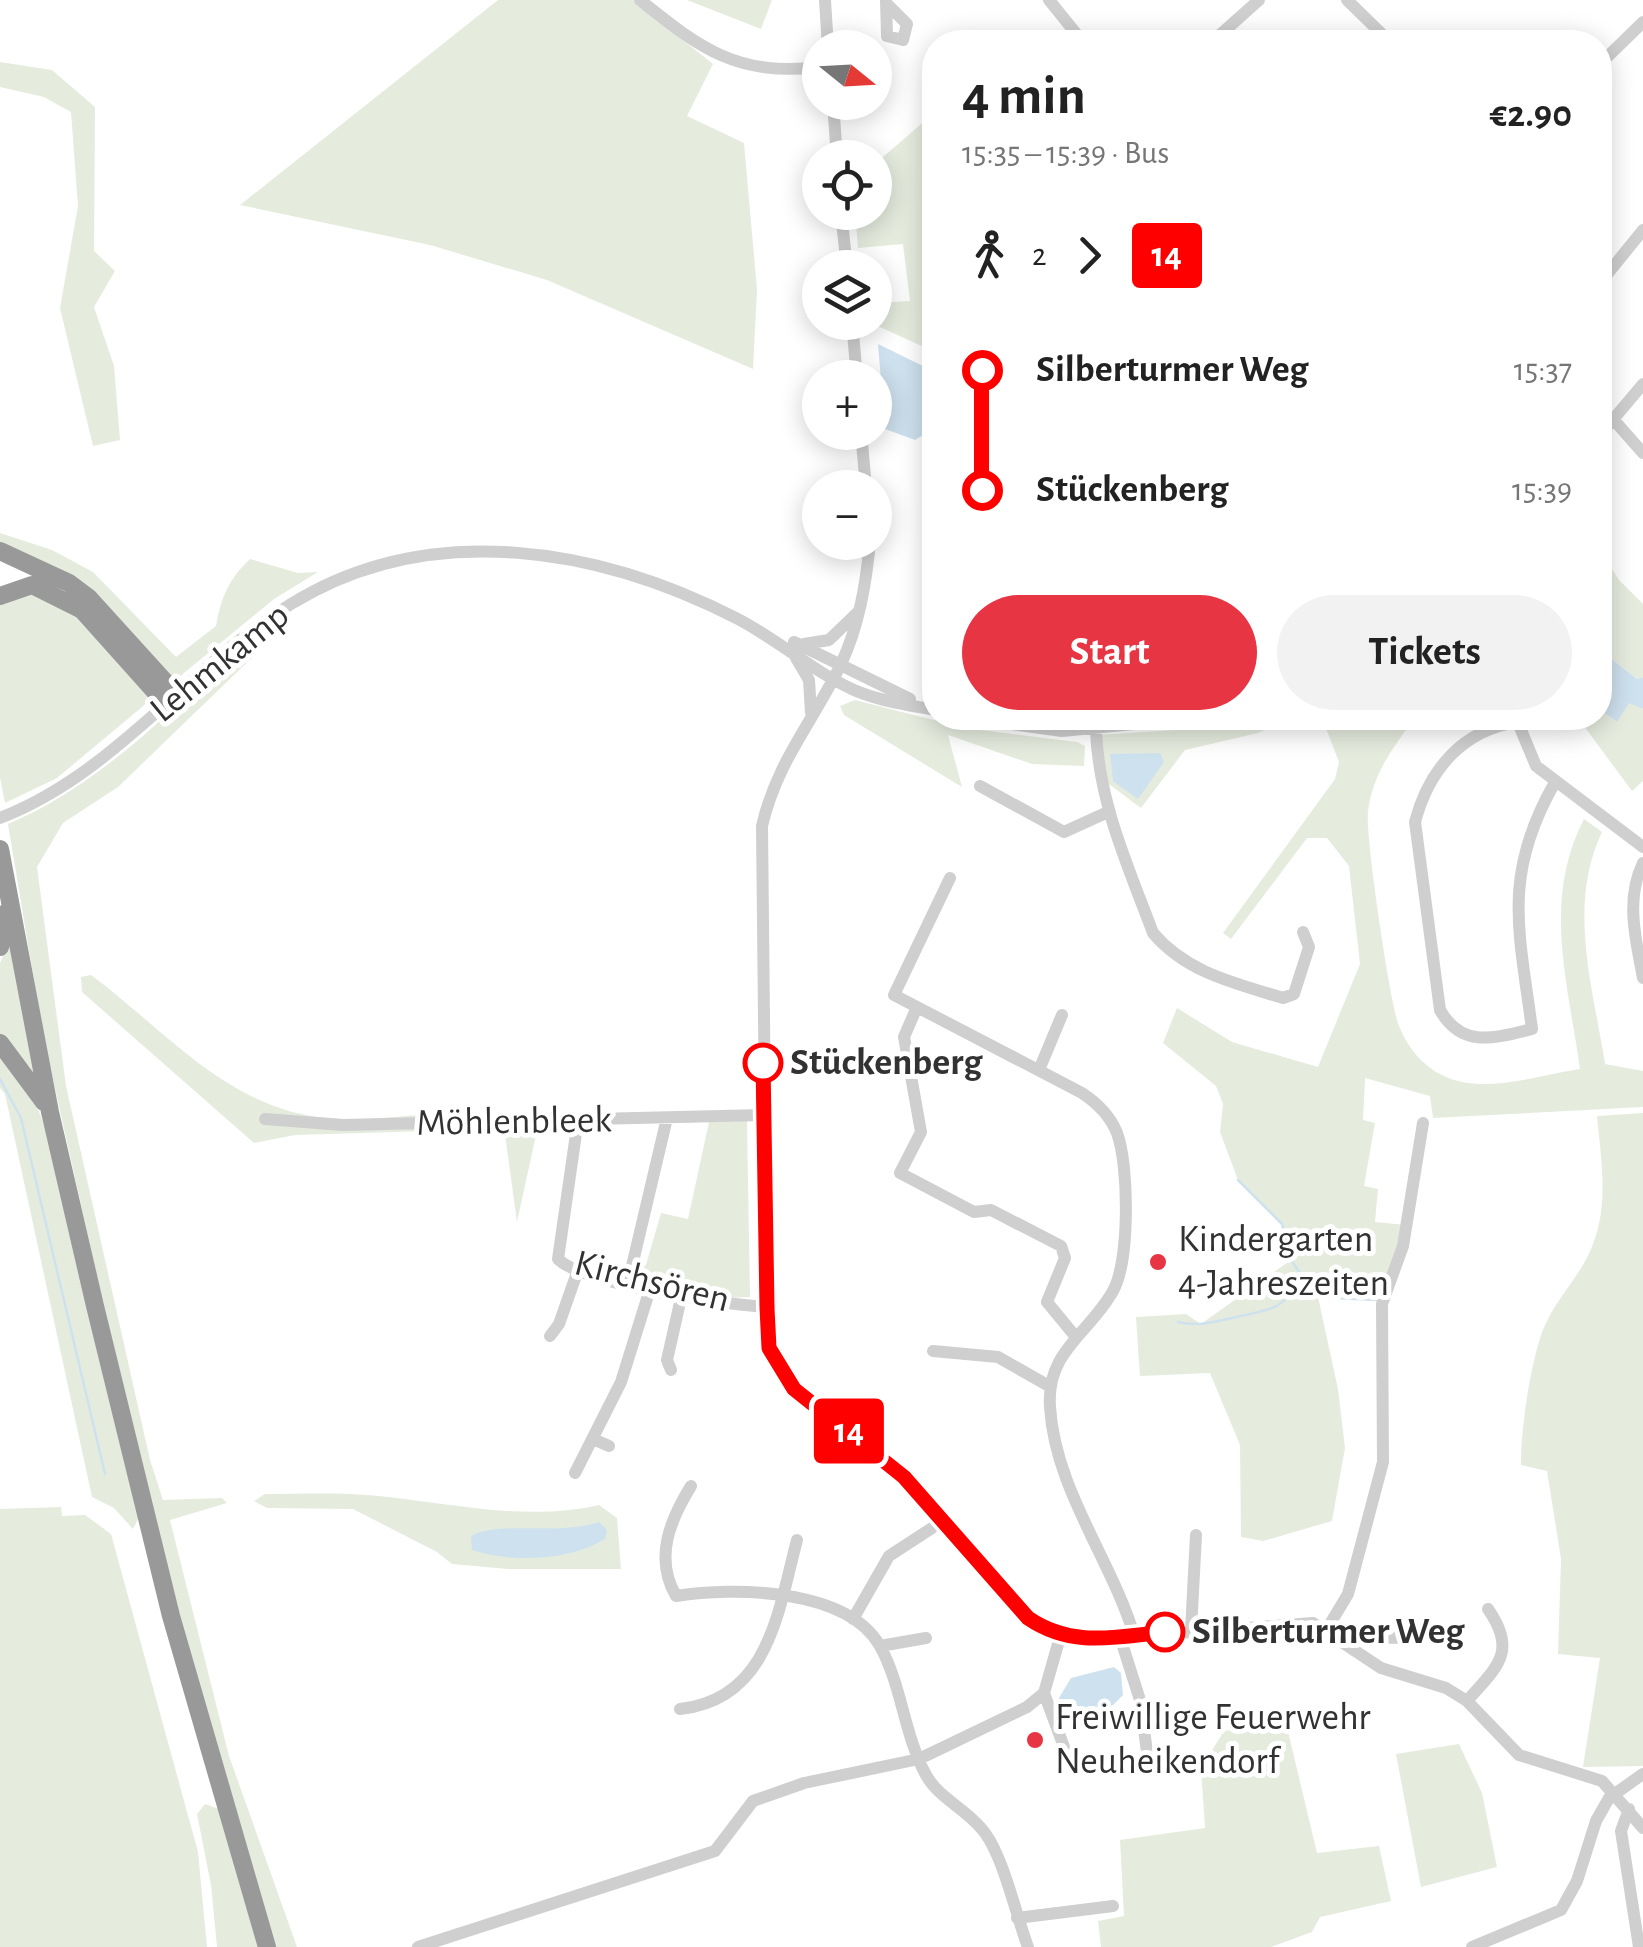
<!DOCTYPE html>
<meta charset="utf-8">
<style>
:root{--surface:#fff;--page:#f2f2f2;--text:#222;--muted:#767676;--accent:#e83543}
body{margin:0;font-family:"Alegreya Sans",sans-serif;background:var(--page);color:var(--text);height:100vh;display:flex;flex-direction:column;font-size:38px;white-space:nowrap}
*{box-sizing:border-box;margin:0}
p{font-size:32px;color:var(--muted)}
.icon{flex:none;width:55px;height:55px;fill:none;stroke:currentColor;stroke-width:2;stroke-linecap:round;stroke-linejoin:round}
.map{position:relative;flex:1;overflow:hidden}
.panel{position:absolute;left:922px;top:30px;width:690px;height:700px;display:flex;flex-direction:column;background:var(--surface);border-radius:40px;box-shadow:0 5px 25px #0003}
.panel>*{flex:none}
.badge{padding:0 20px;border-radius:8px;font-size:35px;line-height:65px}
.needle{width:65px;rotate:108deg}
.buttons{position:absolute;left:802px;top:30px;display:grid;gap:20px}
.buttons a{display:grid;place-items:center;width:90px;height:90px;border-radius:50%;background:var(--surface);box-shadow:0 5px 25px #0003;font-size:50px}
.map>.badge{position:absolute;translate:-50% -50%;box-shadow:0 0 0 5px #fff}
.legs{display:flex;align-items:center;gap:15px;height:110px;padding:0 40px;font-size:32px}
.legs p{margin-inline-start:auto}
.headline{display:flex;align-items:center;justify-content:space-between;height:170px;padding:0 40px}
h1{font-size:55px;font-weight:600;line-height:75px}
.primary-button{display:flex;gap:20px;margin-top:auto;padding:20px 40px}
.primary-button a{flex:1;height:115px;border-radius:60px;background:var(--accent);color:#fff;font-size:40px;font-weight:600;line-height:115px;text-align:center}
.primary-button a+a{background:var(--page);color:var(--text)}
ul{padding:0 40px;list-style:none}
li{display:flex;align-items:center;gap:35px;height:120px;font-size:38px}
li i{display:grid;place-items:center;width:15px;height:100%;margin:0 12px;background:currentColor}
li i::after{content:'';width:25px;height:25px;margin:-12px;border:8px solid;border-radius:50%;background:var(--surface)}
li p{margin-inline-start:auto}
li:first-child i{background:linear-gradient(#0000 50%,currentColor 0)}
li:last-child i{background:linear-gradient(currentColor 50%,#0000 0)}
.map>svg:first-child{display:block}
.green{fill:#e5ecde}
.water{fill:#cee1ee}
.lines{fill:none;stroke-linecap:round;stroke-linejoin:round}
.stream{stroke:#cee1ee;stroke-width:2.5}
.minor{stroke:#cfcfcf;stroke-width:12}
.highway{stroke:#999;stroke-width:18}
.line-1-casing{stroke:#fff;stroke-width:22}
.line-1{stroke:#f00;stroke-width:15}
.stop-1-dot{fill:#fff;stroke:#f00;stroke-width:5}
.poi-dot{fill:#e83543;stroke:#fff;stroke-width:4}
.labels{text-anchor:middle;dominant-baseline:central;stroke-width:10;stroke-linejoin:round;paint-order:stroke}
.street-label{font-size:38px;fill:#323232;stroke:#fff}
.stop-label{font-size:38px;font-weight:bold;fill:#323232;stroke:#fff;text-anchor:start}
.poi-label{font-size:38px;fill:#323232;stroke:#fff;text-anchor:start}
</style>
<div class="map">
<svg width="1643" height="1947" viewBox="0 0 1643 1947">
<rect width="100%" height="100%" fill="#fff"/>
<!-- green -->
<path class="green" d="M498 0H633L713 64 687 116 744 143 757 290 753 369 547 280 430 245 240 205Z
M687 0H772L761 29Z
M0 62 52 70 95 107 94 251 115 271 94 307 114 366 120 440 93 446 60 308 78 206 71 112 44 97 0 87Z
M935 112V352L871 323 875 322V303L910 301 903 244 858 248 855 213 875 212V164Z
M0 533 52 550 93 572 176 657 216 626C221 597 229 579 250 559L298 573 318 572 274 599 173 682 84 588 0 548Z
M1600 551 1619 580 1643 604V677L1637 679 1608 656 1600 661Z
M40 592 80 616 154 697 57 778 5 803 0 777V604L13 595Z
M280 625 263 647 118 787 63 823 37 867 66 1086 150 1460 163 1500 222 1498 227 1503 170 1520 229 1756 297 1947H273L149 1508 43 1035 8 824C58 803 102 771 143 736 182 703 231 640 280 625Z
M855 700 965 728 1077 742 1085 746 1084 766 1032 764 948 735 962 787 844 715 840 706Z
M1629 702 1643 709V781L1632 791 1578 718H1600V710L1617 722Z
M1229 718H1292L1258 733 1185 750 1141 808 1098 776 1096 735 1193 729Z
M1322 718H1415C1393 747 1372 775 1368 812 1365 834 1390 1004 1399 1026 1408 1048 1422 1066 1444 1076 1483 1095 1539 1075 1580 1069 1568 983 1542 900 1584 819L1602 832C1567 906 1593 987 1605 1064L1643 1071V1107L1433 1118 1430 1096 1365 1078 1363 1120 1375 1123 1364 1186 1378 1189 1375 1222 1406 1225 1380 1300 1318 1297 1338 1389 1345 1448 1332 1521 1263 1541 1241 1537 1240 1445 1210 1373 1140 1376 1136 1317 1186 1314 1201 1324 1291 1260 1282 1223 1238 1180 1220 1132 1223 1104 1216 1086 1163 1043 1177 1008 1232 1042 1318 1067 1360 964 1349 866 1327 838H1307L1231 939 1223 933 1335 779 1339 762Z
M12 933 42 1087 29 1066 0 1040V963Z
M91 975C160 1026 219 1098 306 1115 354 1125 411 1114 459 1112L473 1123 461 1130 295 1135 254 1143 82 992 81 977Z
M0 1051 30 1087 45 1128 139 1517 133 1529 114 1508 92 1497 5 1094 0 1088Z
M1643 1113V1766L1583 1767 1600 1658 1558 1654 1561 1559 1547 1471 1521 1465C1520 1433 1532 1351 1546 1323 1559 1295 1582 1274 1593 1244 1609 1203 1601 1159 1597 1116Z
M747 1121 750 1297 724 1298 723 1290 677 1282 674 1291 636 1278 637 1263 646 1265 661 1213 688 1219 709 1122Z
M538 1126 517 1222 504 1127Z
M265 1494C293 1494 322 1493 351 1494 434 1498 516 1524 599 1505L617 1518 621 1569H508L452 1564 437 1552 353 1509 267 1508 254 1501Z
M61 1507 62 1516 85 1515 111 1534 198 1852 207 1947H0V1509Z
M1286 1723 1317 1853 1379 1846 1391 1901 1320 1917 1312 1932 1271 1947H1101L1098 1921 1124 1916 1120 1840 1205 1828 1201 1768 1224 1731Z
M1459 1744 1482 1793 1497 1867 1421 1887 1396 1754Z
M205 1804 219 1809 261 1947H217L211 1885 197 1814Z"/>
<!-- water -->
<path class="water" d="M878 344 925 367 928 432 915 440 885 429Z
M1608 656 1637 679 1643 677V709L1629 703 1617 722 1600 710V661Z
M1160 753 1164 762 1138 799 1113 781 1110 754Z
M599 1522 607 1530 605 1539C570 1561 511 1563 472 1550L471 1536C501 1520 558 1536 599 1522Z
M1114 1667 1121 1673 1123 1695 1113 1705 1064 1720 1059 1698 1071 1678Z"/>
<g class="lines">
<!-- stream -->
<path class="stream" d="M0 1079 21 1118 105 1474
M1238 1180 1282 1224 1291 1260 1317 1297 1378 1300
M1178 1322C1199 1327 1211 1322 1232 1318 1264 1310 1288 1312 1299 1275"/>
<!-- minor -->
<path class="minor" d="M640 0C701 49 738 77 820 67
M825 0 828 48
M886 0 887 36 903 40 907 24 886 3
M1049 0 1083 42
M1347 0 1390 42
M1212 42 1259 0
M1600 64 1643 22
M833 102 837 158
M841 212 847 268
M1600 283 1643 230
M852 322 857 378
M1613 419 1643 453
M861 432 866 488
M1600 435 1643 384
M870 542C866 584 859 626 841 664 813 722 777 761 762 826L767 1307 769 1347 794 1389 903 1477 1008 1596 1044 1629 1060 1637 1099 1639 1313 1623 1381 1668 1446 1688 1467 1701 1519 1755 1602 1781 1643 1828
M794 642 910 699
M804 644 829 640 857 613
M796 658 809 680 811 713
M968 718 1062 731 1195 718
M1516 718 1536 766 1643 847
M1517 722C1463 730 1429 769 1415 822L1440 1010C1462 1049 1495 1038 1532 1029 1519 930 1502 876 1554 784
M1096 731C1099 803 1128 866 1153 933 1187 973 1235 983 1283 998L1294 994 1309 947 1303 932
M980 786 1064 832 1108 812
M0 818C116 773 187 668 291 604 430 518 600 548 738 619 778 640 814 672 854 690 879 701 909 705 935 710
M1643 863C1625 900 1636 940 1643 978
M950 878 894 995 1082 1093C1097 1103 1110 1115 1117 1133 1129 1165 1130 1261 1113 1291 1089 1334 1046 1351 1050 1407 1055 1489 1111 1559 1134 1635
M917 1007 904 1037 921 1132 900 1173 974 1212 991 1210 1061 1246 1065 1258 1047 1302 1075 1336
M1039 1070 1062 1015
M265 1119 343 1125 764 1115
M578 1120 558 1259C584 1285 727 1304 767 1307
M628 1283 667 1118
M550 1336 559 1324 578 1270
M933 1351 998 1357 1049 1386
M671 1370 667 1360 681 1298
M593 1439 609 1446
M575 1473 621 1382 650 1289
M691 1486C670 1520 654 1558 676 1596 734 1587 847 1588 880 1646 902 1686 904 1735 926 1775 939 1799 969 1810 985 1833 1004 1859 1016 1915 1028 1947
M853 1619 889 1556 932 1528
M1327 1629 1348 1594 1383 1462 1382 1304 1403 1246 1423 1123
M1191 1630 1196 1535
M1120 1637 1140 1700 1147 1752
M1338 1637 1410 1638
M880 1646 926 1638
M1044 1693 1064 1747 1060 1756
M1467 1701C1497 1667 1518 1652 1488 1609
M680 1709C769 1699 778 1612 797 1540
M1629 1809 1621 1831 1639 1947
M1017 1918 1113 1906
M418 1947 715 1851 753 1801 804 1783 919 1759 1027 1707 1044 1693 1060 1637
M1472 1947 1561 1910 1577 1881 1596 1821 1609 1798 1643 1774"/>
<!-- highway -->
<path class="highway" d="M0 551 69 583 89 598 178 696
M0 596 32 585 82 610 167 705
M0 849 50 1112 95 1306 171 1616 267 1947
M0 947 7 912
M0 1043 44 1102"/>
</g>
<g class="lines">
<!-- line-1 casing -->
<g class="line-1-casing">
<path id="line-1" d="M763 1063 767 1308 769 1348 794 1389 904 1477 1028 1618C1072 1648 1115 1637 1165 1632"/>
</g>
<!-- line-1 -->
<use href="#line-1" class="line-1"/>
</g>
<!-- markers -->
<g class="stop-1-dot">
<circle cx="763" cy="1063" r="18"/>
<circle cx="1165" cy="1632" r="18"/>
</g>
<g class="poi-dot">
<circle cx="1158" cy="1262" r="10"/>
<circle cx="1035" cy="1740" r="10"/>
</g>
<g class="labels">
<!-- street labels -->
<g class="street-label">
<text transform="translate(220 663) rotate(-39)">Lehmkamp</text>
<text transform="translate(514 1122) rotate(-1)">Möhlenbleek</text>
<text transform="translate(652 1282) rotate(14)">Kirchsören</text>
</g>
<!-- stop labels -->
<g class="stop-label">
<text x="790" y="1063">Stückenberg</text>
<text x="1192" y="1632">Silberturmer Weg</text>
</g>
<!-- poi labels -->
<g class="poi-label">
<text x="1178" y="1240">Kindergarten<tspan x="1178" dy="44">4-Jahreszeiten</tspan></text>
<text x="1055" y="1718">Freiwillige Feuerwehr<tspan x="1055" dy="44">Neuheikendorf</tspan></text>
</g>
</g>
</svg>
<div class="buttons">
<a><svg class="needle" viewBox="-14 -14 28 28"><path d="M0-13l5 13h-10z" fill="#e53935"/><path d="M0 13l5-13h-10z" fill="#767676"/></svg></a>
<a><svg class="icon" aria-label="locate" viewBox="0 0 24 24"><circle cx="12" cy="12" r="6"/><path d="M12 2v4M12 18v4M2 12h4M18 12h4"/></svg></a>
<a><svg class="icon" aria-label="layers" viewBox="0 0 24 24"><path d="M12 4l9 5-9 5-9-5zM3 14l9 5 9-5"/></svg></a>
<a>+</a>
<a>−</a>
</div>
<b class="badge" style="left:849px;top:1431px;background:#f00;color:#fff">14</b>
<section class="panel">
<div class="headline"><div><h1>4 min</h1><p>15:35 – 15:39 · Bus</p></div><b>€2.90</b></div>
<div class="legs"><svg class="icon" aria-label="walk" viewBox="0 0 24 24"><circle cx="13" cy="4" r="2"/><path d="M13 8l-2 6 4 7M11 14l-3 7M7 12l3-4h3l4 4"/></svg>2<svg class="icon" aria-label="forward" viewBox="0 0 24 24"><path d="M9 5l7 7-7 7"/></svg><b class="badge" style="background:#f00;color:#fff">14</b></div>
<ul>
<li><i style="color:#f00"></i><b>Silberturmer Weg</b><p>15:37</p></li>
<li><i style="color:#f00"></i><b>Stückenberg</b><p>15:39</p></li>
</ul>
<div class="primary-button"><a>Start</a><a>Tickets</a></div>
</section>
</div>
